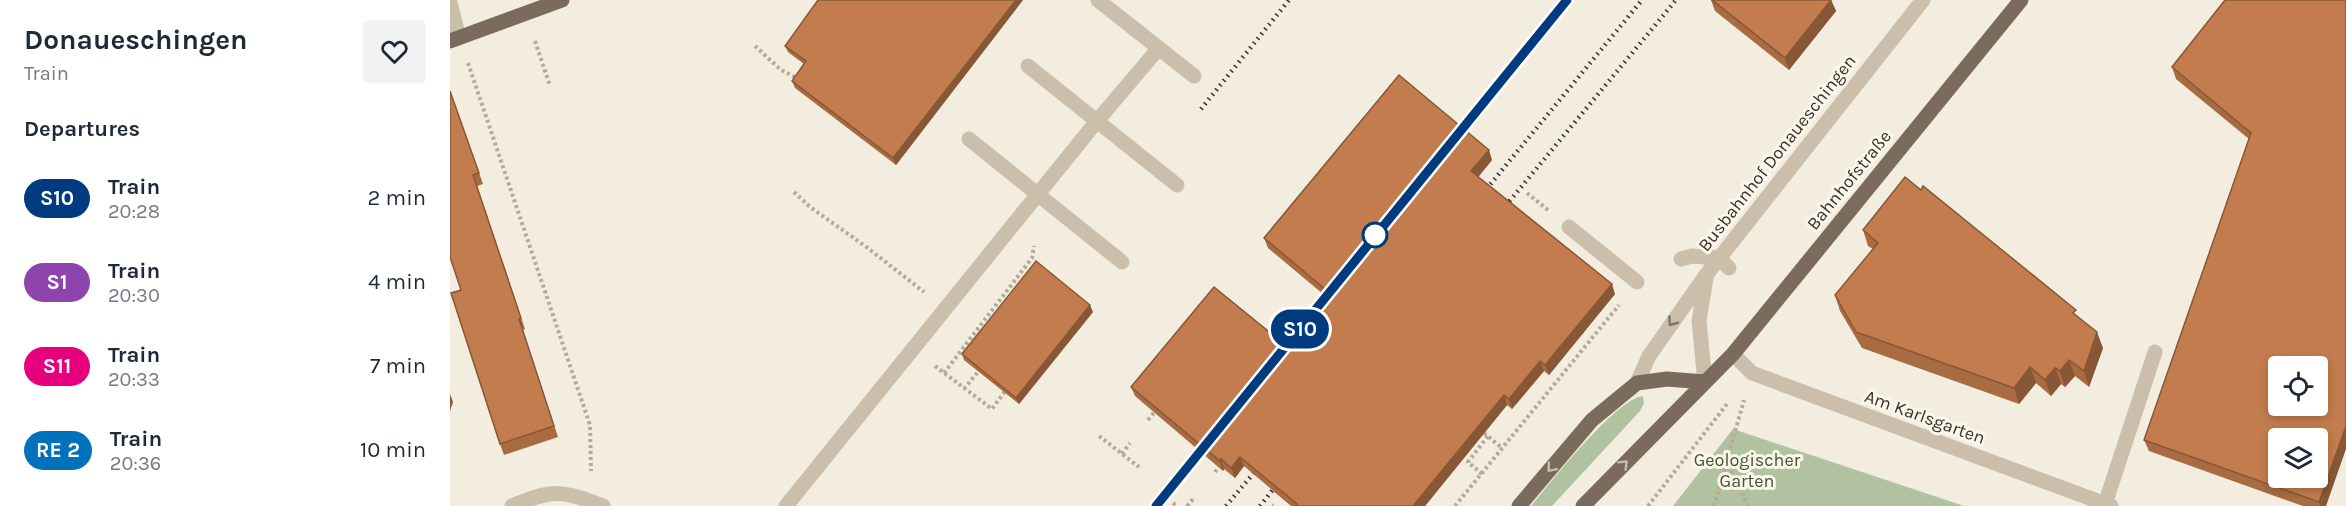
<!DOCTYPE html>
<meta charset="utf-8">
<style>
:root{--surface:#fff;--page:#f2f2f3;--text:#1f2937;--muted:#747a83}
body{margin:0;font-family:Karla,sans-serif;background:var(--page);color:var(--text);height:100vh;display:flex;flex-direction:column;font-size:22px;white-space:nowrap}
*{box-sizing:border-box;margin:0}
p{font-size:20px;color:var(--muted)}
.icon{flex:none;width:33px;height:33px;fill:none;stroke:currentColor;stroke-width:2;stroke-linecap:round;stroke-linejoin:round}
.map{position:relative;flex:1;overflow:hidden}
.panel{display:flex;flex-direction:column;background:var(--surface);width:450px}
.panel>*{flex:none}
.badge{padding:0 12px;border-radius:20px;font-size:21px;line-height:39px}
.buttons{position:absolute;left:1818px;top:356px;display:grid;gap:12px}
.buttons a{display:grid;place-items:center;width:60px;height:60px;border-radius:6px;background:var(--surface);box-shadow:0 3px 9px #0003;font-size:30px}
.map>.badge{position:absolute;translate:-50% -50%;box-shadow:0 0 0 3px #fff}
h2{padding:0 24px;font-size:22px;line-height:54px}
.round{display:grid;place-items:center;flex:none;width:63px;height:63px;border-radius:6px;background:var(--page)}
.head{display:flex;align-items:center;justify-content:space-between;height:102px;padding:0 24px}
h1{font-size:28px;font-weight:700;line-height:45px}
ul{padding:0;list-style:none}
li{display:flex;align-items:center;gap:18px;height:84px;padding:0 24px}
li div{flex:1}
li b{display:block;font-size:22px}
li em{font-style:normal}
li .badge{min-width:66px;font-weight:700;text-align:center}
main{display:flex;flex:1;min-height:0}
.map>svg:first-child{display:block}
.green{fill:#b1c2a0}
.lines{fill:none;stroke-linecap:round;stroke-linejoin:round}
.path{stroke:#b7a996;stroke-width:4;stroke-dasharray:3 3;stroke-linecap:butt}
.minor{stroke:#cbbfac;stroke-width:15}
.major{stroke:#7b6b5c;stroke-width:15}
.rail{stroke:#39312a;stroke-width:4.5;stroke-dasharray:1.5 4.5;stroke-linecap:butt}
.wall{fill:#a86b42}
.shaded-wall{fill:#885736}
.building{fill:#c37c4d;stroke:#885736;stroke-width:1.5;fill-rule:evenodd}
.oneway{stroke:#7b7164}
.oneway2{stroke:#c7beb2}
.line-casing{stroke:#fff;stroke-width:14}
.line{stroke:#003b80;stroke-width:9}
.stop-dot{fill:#fff;stroke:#003b80;stroke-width:3}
.labels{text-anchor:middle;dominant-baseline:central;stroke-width:6;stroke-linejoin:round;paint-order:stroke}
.street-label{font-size:18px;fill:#39312a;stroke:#faf6ec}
.park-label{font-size:18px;fill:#42572f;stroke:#faf6ec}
</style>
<main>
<section class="panel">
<div class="head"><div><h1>Donaueschingen</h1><p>Train</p></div><a class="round"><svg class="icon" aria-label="heart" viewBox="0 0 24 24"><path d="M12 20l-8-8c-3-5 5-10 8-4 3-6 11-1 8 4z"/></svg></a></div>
<h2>Departures</h2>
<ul>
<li><span class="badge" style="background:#003b80;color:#fff">S10</span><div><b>Train</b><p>20:28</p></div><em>2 min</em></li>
<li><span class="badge" style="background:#8e44ad;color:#fff">S1</span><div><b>Train</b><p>20:30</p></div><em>4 min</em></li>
<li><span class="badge" style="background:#e6007e;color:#fff">S11</span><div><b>Train</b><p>20:33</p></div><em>7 min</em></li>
<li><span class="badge" style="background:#0072bc;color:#fff">RE 2</span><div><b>Train</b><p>20:36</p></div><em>10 min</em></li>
</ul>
</section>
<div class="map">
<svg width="1896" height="506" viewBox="0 0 1896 506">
<rect width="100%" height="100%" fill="#f3ede0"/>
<!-- green -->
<path class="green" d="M1193 396 1194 403 1190 411 1102 506H1081C1100 483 1167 398 1193 396Z
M1283 429 1514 506H1223Z"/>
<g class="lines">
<!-- path -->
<path class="path" d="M85 41 100 86
M305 46 331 70 347 78
M18 63 140 425 141 471
M344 192 359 206 419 249 474 292
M1077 193 1098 210
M485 366 542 409 556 390
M494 373 582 258 584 246
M514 389 531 368
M698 420 707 409
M1034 433 1052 448
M649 436 689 467
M672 454 680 443
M1275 461 1298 506
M765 472 772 463
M1032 474 1018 462 1038 436
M723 503 727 506
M822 505 823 506
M737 506 745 497
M1005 506 1169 305
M1198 506 1277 404
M1264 506 1294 400"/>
<!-- minor -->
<path class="minor" d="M648 0 744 76
M0 2 9 38
M578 66 727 185
M519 139 672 262
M1119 227 1187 282
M1231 259 1242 256 1269 258 1279 268
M1283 354 1302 373 1661 506
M1255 382 1249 321 1256 278
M1187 383 1199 356 1256 275 1473 0
M1655 504 1705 352
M62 506C103 489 112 490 153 506
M336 506 647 121 709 48"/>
<!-- major -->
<path class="major" d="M0 41 112 0
M1069 506 1142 420 1187 383 1217 379 1255 382
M1133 506 1283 354 1571 0"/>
<!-- rail -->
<path class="rail" d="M751 109 839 0
M1002 142 1117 0
M1029 198 1192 0
M1048 215 1226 0
M826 359 886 284
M706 506 762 438
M776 506 813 462
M810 506 833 477"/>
</g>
<!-- wall -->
<path class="wall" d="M573 0 446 165 345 88 342 81 354 64 338 52 335 46Z
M1261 0H1381L1386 11 1339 70 1265 11Z
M1775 0 1876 506H1853L1699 451 1694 440 1799 139 1726 79 1722 67Z
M0 91 33 184 27 186 75 329 73 330 108 437 54 455 50 444 11 290Z
M1042 160 1028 177 1165 294 1099 375 1094 371 1062 409 1057 405 975 506H841L794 466 785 478 774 469 773 471 685 396 681 387 839 348 879 299 818 248 814 238Z
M1413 230 1628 317 1653 348 1639 387 1625 376 1615 387 1611 384 1601 396 1586 383 1569 404 1412 348 1390 311 1385 295 1423 249 1418 246Z
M643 312 569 404 514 360 512 354Z"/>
<!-- shaded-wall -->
<path class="shaded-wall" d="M566 0H573L446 165 443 158Z
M1381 0 1386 11 1339 70 1335 58Z
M1039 150 1042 160 1025 181 1021 171Z
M1162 284 1165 294 1099 375 1095 365Z
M640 305 643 312 569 404 566 398Z
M1647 332 1653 348 1639 387 1634 371Z
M1619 360 1625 376 1615 387 1610 371Z
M1090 361 1094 371 1062 409 1059 399Z
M1580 367 1586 383 1569 404 1564 388Z
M1605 368 1611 384 1601 396 1595 380Z
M0 394 3 402 0 411Z
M1054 395 1057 405 975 506H963Z
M1896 426V449L1876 506H1870L1869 502Z
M790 457 794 466 785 478 781 468Z
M771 459 774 469 773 471 770 461Z"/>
<!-- building -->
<path class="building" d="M368 0H566L443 158 342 81 356 61 335 46Z
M1262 0H1381L1335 58Z
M1775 0H1896V426L1869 502 1694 440 1801 133 1722 67ZM1828 366H1868V405H1828ZM1828 438H1868V477H1828Z
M949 75 1039 150 1021 171 1162 284 1095 365 1090 361 1059 399 1054 395 963 506H846L847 504 790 457 781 468 771 459 770 461 681 387 764 287 839 348 882 295 814 238Z
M0 91 29 173 23 175 71 318 69 319 104 426 50 444 1 293 11 290 0 257Z
M1455 177 1471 190 1473 186 1626 310 1623 313 1647 332 1634 371 1619 360 1610 371 1605 368 1595 380 1580 367 1564 388 1406 332 1385 295 1428 243 1413 230Z
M586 261 640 305 566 398 512 354Z"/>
<!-- one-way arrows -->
<defs><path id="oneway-chevron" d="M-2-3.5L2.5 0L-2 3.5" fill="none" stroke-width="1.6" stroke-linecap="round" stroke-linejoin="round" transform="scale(1.5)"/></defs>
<use class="oneway" href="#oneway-chevron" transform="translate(1222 322) rotate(125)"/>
<g class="oneway2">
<use href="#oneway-chevron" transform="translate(1174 464) rotate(-45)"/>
<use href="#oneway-chevron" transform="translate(1101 468) rotate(130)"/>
</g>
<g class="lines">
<!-- line casing -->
<g class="line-casing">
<path id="line" d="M706 506 1117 0"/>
</g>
<!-- line -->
<use href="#line" class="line"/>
</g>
<!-- markers -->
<circle class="stop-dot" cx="925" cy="235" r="12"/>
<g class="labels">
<!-- street labels -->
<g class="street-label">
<text transform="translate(1327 153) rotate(-52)">Busbahnhof Donaueschingen</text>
<text transform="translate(1399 180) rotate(-51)">Bahnhofstraße</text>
<text transform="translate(1475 417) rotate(20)">Am Karlsgarten</text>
</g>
<!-- park labels -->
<g class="park-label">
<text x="1297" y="460">Geologischer<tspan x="1297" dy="21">Garten</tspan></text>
</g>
</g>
</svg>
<div class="buttons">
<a><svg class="icon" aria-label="locate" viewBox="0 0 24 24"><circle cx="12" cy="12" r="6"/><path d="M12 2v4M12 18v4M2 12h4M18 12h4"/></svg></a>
<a><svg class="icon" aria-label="layers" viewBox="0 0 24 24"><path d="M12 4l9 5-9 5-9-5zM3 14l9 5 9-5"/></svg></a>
</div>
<b class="badge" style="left:850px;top:329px;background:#003b80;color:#fff">S10</b>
</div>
</main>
